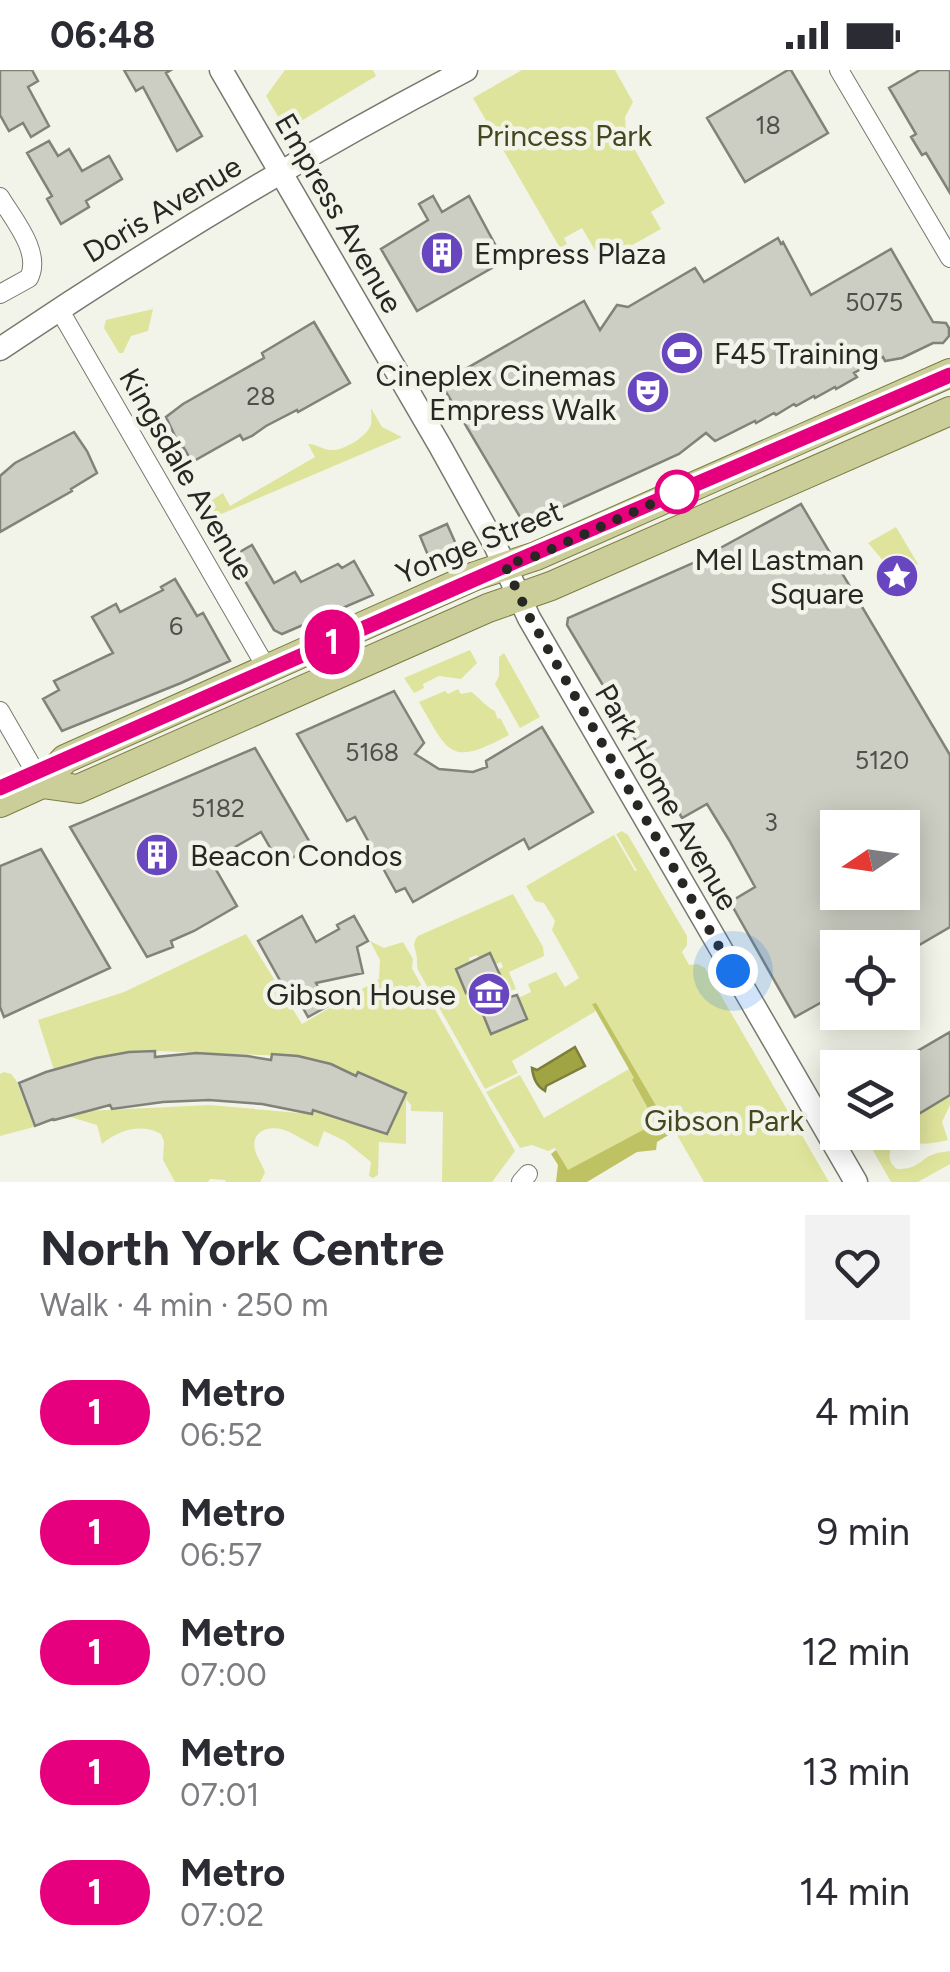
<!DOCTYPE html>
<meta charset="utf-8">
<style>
:root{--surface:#fff;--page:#f2f2f3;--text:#2b2b33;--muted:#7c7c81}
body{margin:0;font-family:Figtree,sans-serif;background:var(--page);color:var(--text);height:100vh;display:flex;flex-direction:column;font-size:38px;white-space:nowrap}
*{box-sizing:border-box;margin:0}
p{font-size:32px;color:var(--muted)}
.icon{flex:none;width:55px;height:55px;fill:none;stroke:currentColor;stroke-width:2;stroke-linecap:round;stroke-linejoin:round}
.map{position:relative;height:1112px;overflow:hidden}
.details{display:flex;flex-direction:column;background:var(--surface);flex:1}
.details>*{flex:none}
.badge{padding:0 20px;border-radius:32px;font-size:35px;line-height:65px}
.needle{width:65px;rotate:257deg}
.tools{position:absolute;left:820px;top:740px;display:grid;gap:20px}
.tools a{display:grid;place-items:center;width:100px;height:100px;border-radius:0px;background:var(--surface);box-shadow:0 5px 25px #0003;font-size:50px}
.you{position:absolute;width:50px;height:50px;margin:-25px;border:8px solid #fff;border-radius:50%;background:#1a73e8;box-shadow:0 0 0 15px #1a73e833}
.map>.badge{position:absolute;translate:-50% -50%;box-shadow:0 0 0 5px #fff}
.round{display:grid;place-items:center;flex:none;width:105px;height:105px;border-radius:0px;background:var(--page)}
.summary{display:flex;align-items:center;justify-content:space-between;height:170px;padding:0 40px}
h1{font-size:48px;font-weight:700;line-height:75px}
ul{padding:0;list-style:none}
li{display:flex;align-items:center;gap:30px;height:120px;padding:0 40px}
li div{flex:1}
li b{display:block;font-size:38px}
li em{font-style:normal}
li .badge{min-width:110px;font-weight:700;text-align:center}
.status{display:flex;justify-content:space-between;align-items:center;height:70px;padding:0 50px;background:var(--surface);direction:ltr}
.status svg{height:28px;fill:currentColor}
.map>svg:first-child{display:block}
.green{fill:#dfe49c}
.forest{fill:#bec262}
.water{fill:#a0a443;stroke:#7c7e39;stroke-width:2.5}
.building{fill:#cdcec3;stroke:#818278;stroke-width:2.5;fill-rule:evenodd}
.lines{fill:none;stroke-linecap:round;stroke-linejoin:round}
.minor-casing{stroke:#77786e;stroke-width:20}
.tertiary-casing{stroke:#77786e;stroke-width:25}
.primary-casing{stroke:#7c7e44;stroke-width:30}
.minor{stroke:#fff;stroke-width:18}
.tertiary{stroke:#fff;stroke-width:22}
.primary{stroke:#cbce99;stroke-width:28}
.line-casing{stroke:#fff;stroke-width:22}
.line{stroke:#e6007e;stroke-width:15}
.walk{stroke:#272723;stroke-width:10;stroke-dasharray:0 18}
.stop-dot{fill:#fff;stroke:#e6007e;stroke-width:5}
.labels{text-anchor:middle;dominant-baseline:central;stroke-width:9;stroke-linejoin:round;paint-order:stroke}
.number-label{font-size:25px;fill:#50514b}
.park-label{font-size:30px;fill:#45471e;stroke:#f3f4e9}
.street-label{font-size:30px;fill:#272723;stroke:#f3f4e9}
.poi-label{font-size:30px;fill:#272723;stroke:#f3f4e9;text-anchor:start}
</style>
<div class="status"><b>06:48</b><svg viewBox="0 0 49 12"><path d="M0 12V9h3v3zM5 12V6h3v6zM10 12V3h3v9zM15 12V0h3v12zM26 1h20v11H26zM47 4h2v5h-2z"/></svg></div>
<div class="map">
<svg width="950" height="1112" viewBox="0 0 950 1112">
<rect width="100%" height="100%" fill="#f3f4e9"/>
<!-- green -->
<path class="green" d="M285 0H373L376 6 286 60 266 26Z
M522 0H615L633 32 625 47 626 64 665 133 651 142 661 159 602 192 582 158 564 168 567 174 560 178 473 28Z
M153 239 148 261 131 266 123 283H119L104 258 106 250Z
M371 338 382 357 402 367 212 448 204 435 223 423 230 436 315 387 308 374C318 374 322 380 331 380 344 381 368 366 371 354 372 349 371 343 371 338Z
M896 457 918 494 896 506 868 473Z
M470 580 477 593 461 609 439 606 423 614 424 618 414 623 404 608Z
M504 583 540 647 520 658 495 614 499 606V587Z
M458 619 461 624 471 622C480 628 485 636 495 641L497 648 501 649 509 665C450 697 449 684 419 632L445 621 448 624Z
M622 761 628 765 687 866V875L682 882 689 895 698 894 705 898 829 1112H704L673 1058 670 1059 592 934 596 941 512 991 518 1003 485 1019 418 900C417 897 417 894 417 890 417 879 410 876 418 866L513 824 543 877 544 886 509 902 516 919 501 924 497 900 503 897 501 892 495 895 479 889 477 885 469 888 470 893 456 900 466 922 475 919 482 935 518 928 531 922 528 914 556 902 565 917 579 908 552 860 555 851 544 833 535 831 526 816 614 765 635 801H637L616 764Z
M246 864 302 954 379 909 380 890 370 871 384 878 403 872 413 889 412 898 414 902 515 1081 492 1112H442L443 1042 411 1041V1035L406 1029V1074L379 1072 378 1105 373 1108 369 1106 371 1092 345 1071 324 1061 318 1077C307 1073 291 1061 281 1059 265 1056 251 1063 255 1080 257 1088 263 1095 265 1103L260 1112H226L225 1110 210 1109 208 1112H175L163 1090 164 1072 161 1064C141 1053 119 1060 102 1074L97 1055 67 1046 84 1041 210 1035 311 1044 313 1040 387 1064 406 1023 291 986 155 981 54 1000 38 950 124 922Z
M629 999 635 1009 632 1011 656 1053 567 1101 555 1078 548 1081 532 1075 520 1078 486 1022 520 1005 544 1048Z
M4 1002 11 1004 16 1010 34 1057 0 1066V1004Z
M950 1025V1035L942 1052 948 1070C928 1075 905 1077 889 1063L902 1062 903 1054Z
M863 1063H882L891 1074C890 1085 886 1090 897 1099 920 1099 918 1090 934 1084 939 1082 945 1082 950 1081V1094L918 1112H891Z"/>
<!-- forest -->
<path class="forest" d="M596 933 669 1058 672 1057 675 1061 657 1072 656 1080 637 1082 587 1112H556L558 1095 551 1084 556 1080 568 1100 656 1053 632 1010 634 1008 592 934Z"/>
<!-- water -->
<path class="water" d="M575 977 585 996 546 1016 545 1021C536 1016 533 1008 532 998L537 1000Z"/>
<!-- building -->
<path class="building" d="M0 0H32L38 11 28 17 49 56 31 67 23 53 9 61 0 45Z
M124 0H171L166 3 202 66 177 81 143 17 136 21Z
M788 0H791L828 63 745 112 707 48Z
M920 0H950V123L926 83 922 85 911 67 916 64 889 18Z
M49 71 58 86 69 79 82 101 109 86 122 109 86 131 89 137 61 154 47 129 52 126 27 83Z
M433 126 442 142 469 126 504 191 417 241 381 179 428 150 419 134Z
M778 168 781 174 783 172 811 225 891 179 933 252 946 253 949 258V266L943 273H933L902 288 885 291 883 287 854 303 857 307 836 319 835 317 815 328 814 326 796 336 794 334 776 345 774 343 756 353 755 351 715 371 706 363 679 384 534 450 520 447 446 322 445 315 448 309 584 231 600 260 617 235 628 237 695 198 704 212Z
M314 252 350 313 298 342 297 340 266 356 252 366 243 370 240 365 192 392 184 378 181 379 166 347 183 334 264 288 262 283Z
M74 362 87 381 97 403 71 419 72 421 0 462V406L15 393Z
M801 434 950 685V857L902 885V878H838V923L795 947 730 832 755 817 729 770 707 734 682 748 567 555 568 548 691 494ZM828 758H902V822H838V774Z
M447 454 463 490 435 502 420 466Z
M252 475 274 513 295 502 301 512 338 494 342 498 354 491 373 525 282 564 274 560 231 487Z
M175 509 197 546 203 543 230 591 181 613 62 661 43 629 59 620 54 611 113 583 92 547 116 534 120 542 163 520 161 517Z
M394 621 424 673 415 684 439 699 473 702 487 697 486 691 542 657 593 742 529 779 524 769 413 832 405 818 396 822 355 747 347 751 297 664Z
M255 678 312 776 280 795 261 762 211 791 237 836 194 861 171 871 173 877 147 887 70 757Z
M41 779 110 898 4 947 0 937V796Z
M302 846 316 872 339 859 337 855 354 846 368 871 357 877 363 903 316 913 328 936 308 947 293 920 287 923 258 871Z
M490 883 510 927 517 925 527 949 491 964 473 920 466 923 456 899Z
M950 962V1025L902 1054V990Z
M155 981V987L196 983 247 986 271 990 272 984 298 986 331 994 356 1006 358 1002 406 1023 387 1064 313 1040 312 1044 262 1034 209 1030 163 1032 112 1039 110 1035 54 1050 53 1049 35 1056 19 1013 46 1002 96 988 129 982Z"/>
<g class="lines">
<!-- minor casing -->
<g class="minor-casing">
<path id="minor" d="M839 0 950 188
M0 127C13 149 42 182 29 208L0 224
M59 239 266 597
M0 641 42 714
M521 1112 528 1104"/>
</g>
<!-- tertiary casing -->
<g class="tertiary-casing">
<path id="tertiary" d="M221 0 440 376 495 475 529 548 856 1112
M0 279C150 178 305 84 466 0"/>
</g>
<!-- primary casing -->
<g class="primary-casing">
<path id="primary" d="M42 714 78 719 488 538 551 516 950 341
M0 733 42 714 65 689 475 506 536 486 950 303"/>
</g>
<!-- minor -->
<use href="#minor" class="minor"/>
<!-- tertiary -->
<use href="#tertiary" class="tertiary"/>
<!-- primary -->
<use href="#primary" class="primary"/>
</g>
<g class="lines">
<!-- line casing -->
<g class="line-casing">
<path id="line" d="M0 718 505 496 950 305"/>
</g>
<!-- line -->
<use href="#line" class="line"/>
<!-- walk -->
<path class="walk" d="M677 422 680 421 536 486 505 495 530 548 733 901"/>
</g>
<!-- icons -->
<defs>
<g id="building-disc" transform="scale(2.25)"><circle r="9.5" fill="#6846bf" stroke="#f3f4e9"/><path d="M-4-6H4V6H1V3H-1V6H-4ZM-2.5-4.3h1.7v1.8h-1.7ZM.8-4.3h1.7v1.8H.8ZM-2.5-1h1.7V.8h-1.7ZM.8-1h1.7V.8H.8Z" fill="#fff"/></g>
<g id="stadium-disc" transform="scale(2.25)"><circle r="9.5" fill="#6846bf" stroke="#f3f4e9"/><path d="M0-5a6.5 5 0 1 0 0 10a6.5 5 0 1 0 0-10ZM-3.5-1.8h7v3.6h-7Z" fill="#fff"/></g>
<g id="theatre-disc" transform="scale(2.25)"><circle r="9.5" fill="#6846bf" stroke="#f3f4e9"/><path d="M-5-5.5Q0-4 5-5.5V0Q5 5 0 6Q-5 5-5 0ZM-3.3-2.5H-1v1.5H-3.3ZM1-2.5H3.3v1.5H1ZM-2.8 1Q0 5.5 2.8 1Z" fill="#fff"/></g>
<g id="sight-disc" transform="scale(2.25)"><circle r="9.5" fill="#6846bf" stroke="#f3f4e9"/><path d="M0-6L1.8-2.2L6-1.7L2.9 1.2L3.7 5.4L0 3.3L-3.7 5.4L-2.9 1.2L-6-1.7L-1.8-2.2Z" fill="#fff"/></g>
<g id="museum-disc" transform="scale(2.25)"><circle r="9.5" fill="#6846bf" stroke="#f3f4e9"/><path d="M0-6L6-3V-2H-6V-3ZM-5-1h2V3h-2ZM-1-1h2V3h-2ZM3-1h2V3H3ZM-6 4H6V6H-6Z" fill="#fff"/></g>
</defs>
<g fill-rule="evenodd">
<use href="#building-disc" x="442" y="183"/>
<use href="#stadium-disc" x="682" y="283"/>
<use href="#theatre-disc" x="648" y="322"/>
<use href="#sight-disc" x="897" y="506"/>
<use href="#building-disc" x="157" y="785"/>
<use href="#museum-disc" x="489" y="924"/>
</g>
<!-- markers -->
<circle class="stop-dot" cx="677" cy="422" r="20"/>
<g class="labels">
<!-- number labels -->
<g class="number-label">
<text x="768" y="55">18</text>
<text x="874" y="232">5075</text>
<text x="261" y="326">28</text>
<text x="176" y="556">6</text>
<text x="372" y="682">5168</text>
<text x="882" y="690">5120</text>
<text x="218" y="738">5182</text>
<text x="771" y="752">3</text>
</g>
<!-- park labels -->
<g class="park-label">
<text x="564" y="65">Princess Park</text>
<text x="724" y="1050">Gibson Park</text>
</g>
<!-- street labels -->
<g class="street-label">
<text transform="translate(162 139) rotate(-31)">Doris Avenue</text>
<text transform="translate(339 143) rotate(60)">Empress Avenue</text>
<text transform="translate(187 404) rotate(60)">Kingsdale Avenue</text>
<text transform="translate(479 472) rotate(-22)">Yonge Street</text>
<text transform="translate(667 727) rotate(60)">Park Home Avenue</text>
</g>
<!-- poi labels -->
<g class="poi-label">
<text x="474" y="183">Empress Plaza</text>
<text x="714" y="283">F45 Training</text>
<text x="616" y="305" text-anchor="end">Cineplex Cinemas<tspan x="616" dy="34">Empress Walk</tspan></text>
<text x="864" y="489" text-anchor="end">Mel Lastman<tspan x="864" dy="34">Square</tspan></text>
<text x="190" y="785">Beacon Condos</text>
<text x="456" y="924" text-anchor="end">Gibson House</text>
</g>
</g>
</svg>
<div class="tools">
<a><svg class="needle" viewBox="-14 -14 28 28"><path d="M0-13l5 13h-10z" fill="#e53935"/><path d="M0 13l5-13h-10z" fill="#7c7c81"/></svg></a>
<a><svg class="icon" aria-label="locate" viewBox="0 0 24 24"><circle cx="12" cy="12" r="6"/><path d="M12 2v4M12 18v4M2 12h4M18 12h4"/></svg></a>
<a><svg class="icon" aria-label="layers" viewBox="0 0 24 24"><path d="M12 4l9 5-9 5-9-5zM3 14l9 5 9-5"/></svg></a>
</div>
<div class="you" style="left:733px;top:901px"></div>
<b class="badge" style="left:332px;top:572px;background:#e6007e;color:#fff">1</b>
</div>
<section class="details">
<div class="summary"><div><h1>North York Centre</h1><p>Walk · 4 min · 250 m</p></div><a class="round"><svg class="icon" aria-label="heart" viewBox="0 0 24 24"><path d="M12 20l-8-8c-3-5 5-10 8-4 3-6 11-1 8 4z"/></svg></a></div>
<ul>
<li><span class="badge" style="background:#e6007e;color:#fff">1</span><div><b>Metro</b><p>06:52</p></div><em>4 min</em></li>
<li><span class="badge" style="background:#e6007e;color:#fff">1</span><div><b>Metro</b><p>06:57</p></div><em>9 min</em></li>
<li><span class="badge" style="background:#e6007e;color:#fff">1</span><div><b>Metro</b><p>07:00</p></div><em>12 min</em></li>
<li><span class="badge" style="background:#e6007e;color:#fff">1</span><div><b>Metro</b><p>07:01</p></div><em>13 min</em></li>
<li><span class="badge" style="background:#e6007e;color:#fff">1</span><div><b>Metro</b><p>07:02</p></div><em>14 min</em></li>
</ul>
</section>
